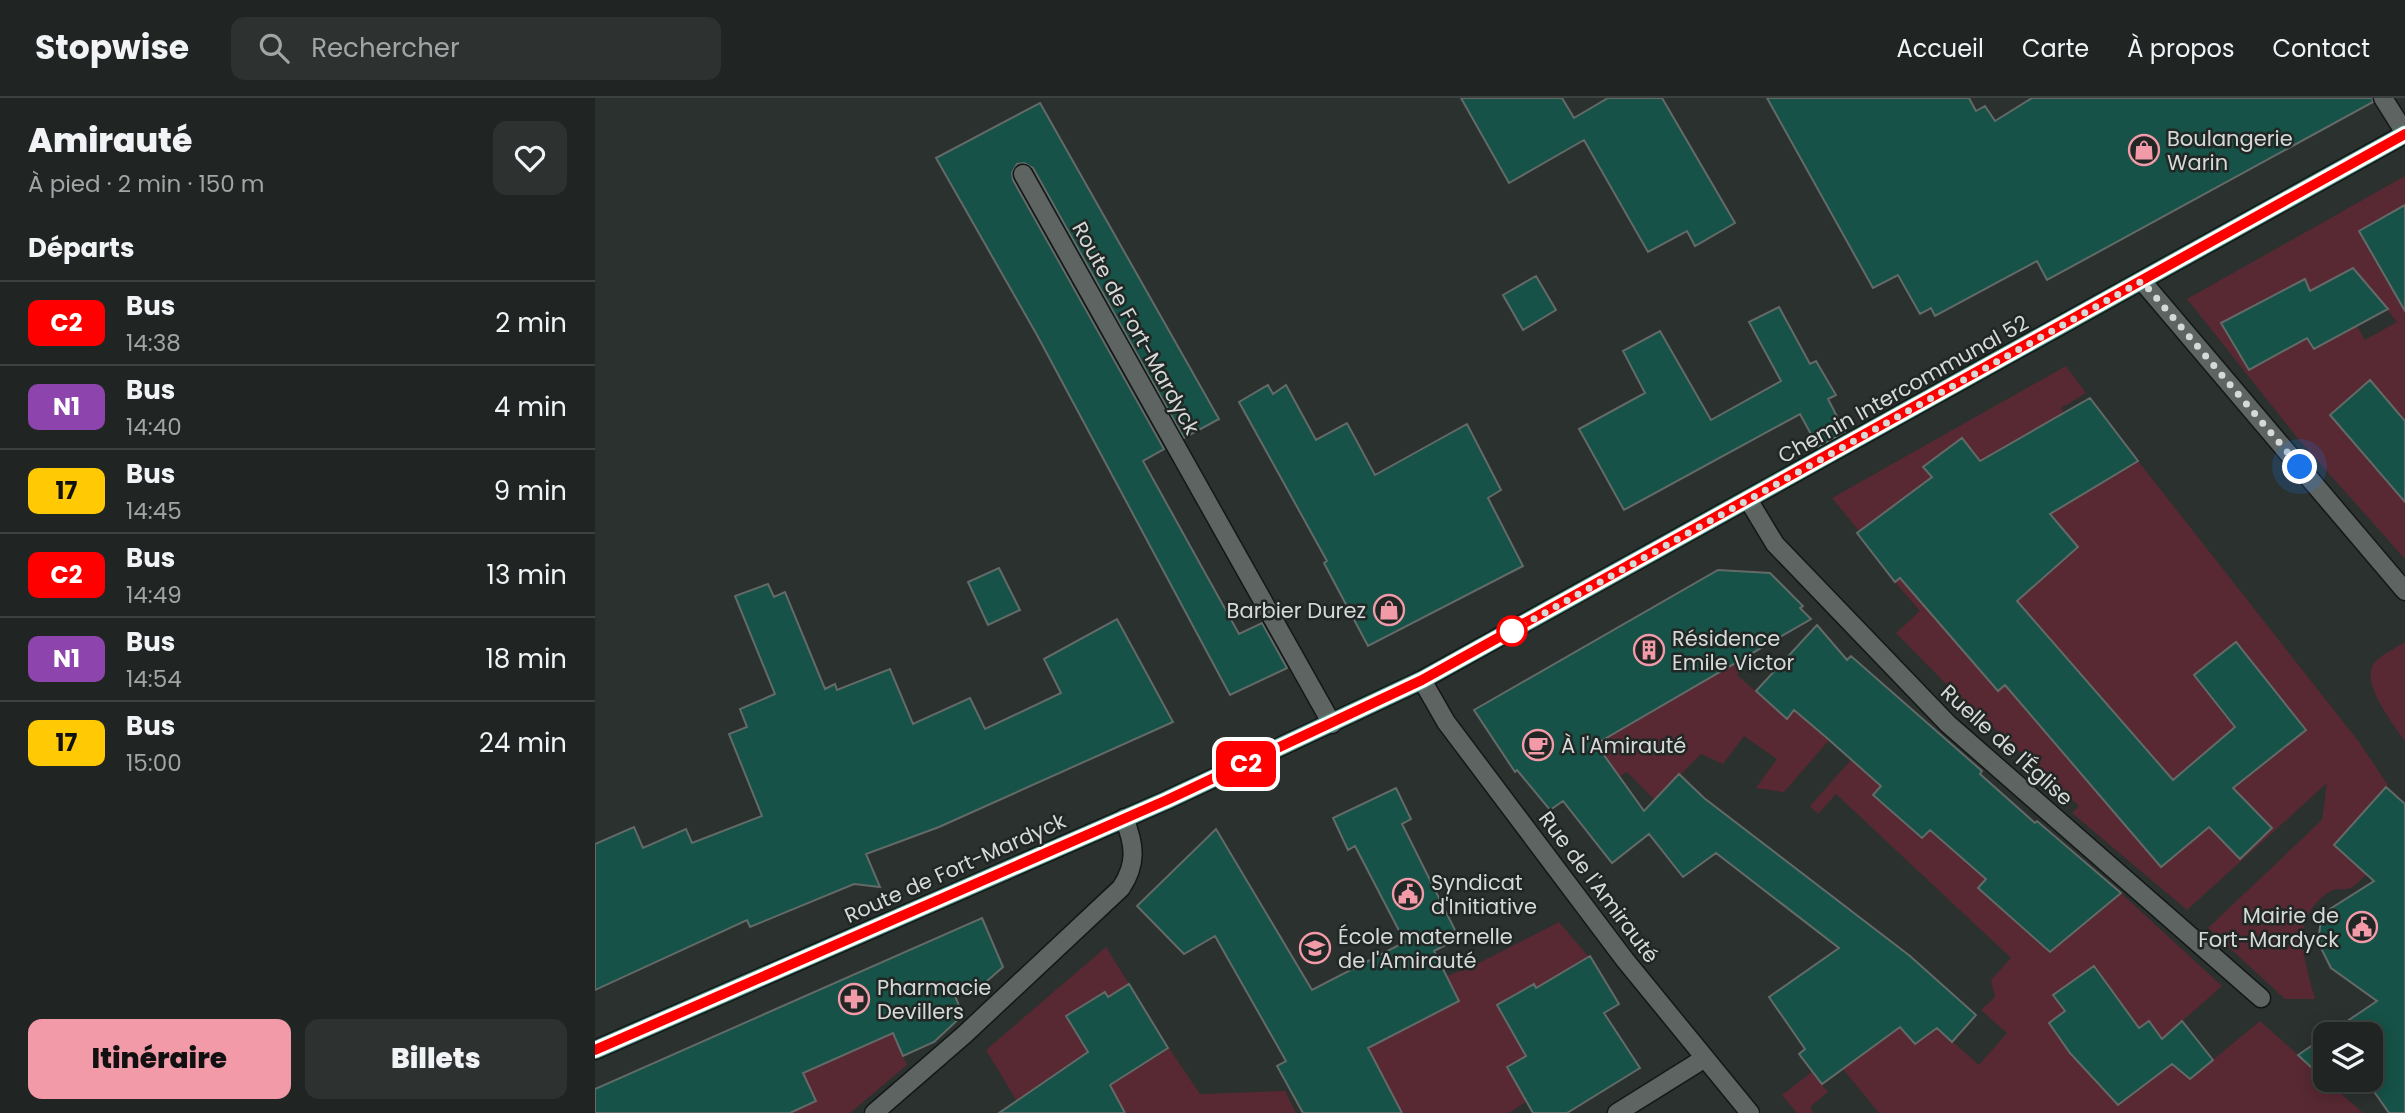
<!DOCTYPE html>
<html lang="fr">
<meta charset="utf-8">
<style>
:root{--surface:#202523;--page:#2d3130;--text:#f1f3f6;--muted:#a2a5a6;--line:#3d4241;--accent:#f39aa9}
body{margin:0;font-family:Poppins,sans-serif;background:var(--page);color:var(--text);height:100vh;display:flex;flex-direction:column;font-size:26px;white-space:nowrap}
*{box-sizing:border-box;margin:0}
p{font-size:23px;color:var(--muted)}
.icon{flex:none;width:38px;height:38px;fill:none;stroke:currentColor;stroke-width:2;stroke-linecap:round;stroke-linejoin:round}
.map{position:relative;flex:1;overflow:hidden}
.sheet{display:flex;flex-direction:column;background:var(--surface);width:595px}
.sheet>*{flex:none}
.badge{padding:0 14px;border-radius:10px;font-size:24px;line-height:46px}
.controls{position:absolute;left:1718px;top:924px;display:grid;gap:14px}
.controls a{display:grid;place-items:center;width:70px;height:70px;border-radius:14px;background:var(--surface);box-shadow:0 4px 18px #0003,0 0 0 2px var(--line);font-size:35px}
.you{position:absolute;width:35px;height:35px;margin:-18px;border:5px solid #fff;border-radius:50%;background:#1a73e8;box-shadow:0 0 0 10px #1a73e833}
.map>.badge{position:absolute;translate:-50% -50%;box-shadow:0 0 0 4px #fff}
h2{padding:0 28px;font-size:26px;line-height:63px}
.round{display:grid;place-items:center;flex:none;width:74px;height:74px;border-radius:14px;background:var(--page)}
.overview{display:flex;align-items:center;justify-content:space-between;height:119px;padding:0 28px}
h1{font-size:33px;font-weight:800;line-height:52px}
.primary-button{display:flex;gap:14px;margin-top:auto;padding:14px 28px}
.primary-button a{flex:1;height:80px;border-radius:14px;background:var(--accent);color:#111;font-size:28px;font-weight:800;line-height:80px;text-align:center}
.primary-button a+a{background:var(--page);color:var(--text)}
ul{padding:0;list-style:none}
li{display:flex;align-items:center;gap:21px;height:84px;padding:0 28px;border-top:2px solid var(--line)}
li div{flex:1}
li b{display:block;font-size:26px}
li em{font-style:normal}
li .badge{min-width:77px;font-weight:700;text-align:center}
header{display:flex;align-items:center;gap:42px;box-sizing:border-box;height:98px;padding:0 35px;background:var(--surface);border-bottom:2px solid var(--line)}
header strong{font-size:33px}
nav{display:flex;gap:38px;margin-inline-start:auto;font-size:24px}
.search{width:490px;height:63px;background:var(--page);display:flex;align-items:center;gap:18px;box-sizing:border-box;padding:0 24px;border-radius:14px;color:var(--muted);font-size:26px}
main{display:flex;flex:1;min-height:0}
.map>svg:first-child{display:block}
.green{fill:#582932;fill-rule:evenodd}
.building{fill:#165247;stroke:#636a68;stroke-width:2}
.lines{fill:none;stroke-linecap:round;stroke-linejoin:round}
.minor-casing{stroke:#131817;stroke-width:21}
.major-casing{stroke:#131817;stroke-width:21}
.minor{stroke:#5e6462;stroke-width:18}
.major{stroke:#4d9587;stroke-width:18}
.line-casing{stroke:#fff;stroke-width:16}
.line{stroke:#fe0000;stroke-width:10}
.walk{stroke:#d5d9d8;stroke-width:7;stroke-dasharray:0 12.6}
.stop-dot{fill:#fff;stroke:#fe0000;stroke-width:3.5}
.labels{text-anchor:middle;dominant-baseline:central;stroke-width:5;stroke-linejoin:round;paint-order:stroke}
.poi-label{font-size:21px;fill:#d5d9d8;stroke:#212725;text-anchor:start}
.street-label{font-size:21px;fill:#d5d9d8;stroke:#212725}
</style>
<header>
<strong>Stopwise</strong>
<div class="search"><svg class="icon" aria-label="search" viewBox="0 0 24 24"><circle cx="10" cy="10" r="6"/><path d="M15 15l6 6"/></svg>Rechercher</div>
<nav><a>Accueil</a><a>Carte</a><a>À propos</a><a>Contact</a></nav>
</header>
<main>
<section class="sheet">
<div class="overview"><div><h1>Amirauté</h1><p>À pied · 2 min · 150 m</p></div><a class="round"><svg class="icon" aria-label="heart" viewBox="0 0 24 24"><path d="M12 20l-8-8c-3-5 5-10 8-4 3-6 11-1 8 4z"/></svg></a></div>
<h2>Départs</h2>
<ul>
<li><span class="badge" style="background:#fe0000;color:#fff">C2</span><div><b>Bus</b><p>14:38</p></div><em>2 min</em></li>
<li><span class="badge" style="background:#8e44ad;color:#fff">N1</span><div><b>Bus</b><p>14:40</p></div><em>4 min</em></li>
<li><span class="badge" style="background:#ffc904;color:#111">17</span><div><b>Bus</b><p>14:45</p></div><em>9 min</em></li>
<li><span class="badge" style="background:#fe0000;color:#fff">C2</span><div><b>Bus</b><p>14:49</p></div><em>13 min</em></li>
<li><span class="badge" style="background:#8e44ad;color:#fff">N1</span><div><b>Bus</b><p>14:54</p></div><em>18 min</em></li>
<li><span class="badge" style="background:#ffc904;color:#111">17</span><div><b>Bus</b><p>15:00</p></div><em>24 min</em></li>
</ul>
<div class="primary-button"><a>Itinéraire</a><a>Billets</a></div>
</section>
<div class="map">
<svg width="1810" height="1015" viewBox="0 0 1810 1015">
<rect width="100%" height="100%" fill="#2b312f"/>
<!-- green -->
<path class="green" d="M1810 78V461L1705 343 1592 201ZM1759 170 1802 224 1770 242 1762 228 1719 251 1704 225 1694 249 1653 272 1627 225 1709 181 1716 192Z
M1471 268 1491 295 1466 310 1469 315 1386 364 1366 340 1329 369 1337 379 1264 433 1237 400Z
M1543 363 1764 644 1793 687 1739 747 1772 776C1767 780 1761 788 1755 790 1748 793 1741 789 1734 794 1694 821 1709 861 1720 901H1690L1613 830 1727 722 1732 685 1592 812 1477 715 1484 708 1350 585 1301 535 1325 513 1300 484 1373 427 1471 460 1483 449 1439 393 1470 374 1488 396ZM1386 461 1552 652 1501 694 1410 587 1402 593 1331 510Z
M1810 544V643C1799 627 1766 586 1778 567 1783 558 1801 550 1810 544Z
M1135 547 1154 563 1142 577 1191 620 1199 612 1234 642 1189 694 1161 690 1182 661 1149 638 1128 666 1106 656 1060 702 1032 674 1025 678 1017 668 1005 678 985 651 1111 582Z
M1256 662 1286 688 1278 697 1327 740 1335 732 1391 781 1383 790 1439 824 1465 846 1526 795 1627 888 1567 941 1554 923 1544 930 1470 913 1454 925 1475 955 1522 1007 1577 966 1595 981 1665 923 1768 1015H1284L1248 971 1306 898 1384 967 1412 935 1386 912 1400 899 1396 882 1416 860 1241 696 1223 716 1215 708Z
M964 824 994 859 941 890 939 887 910 922 931 958 912 969 919 982 938 999 914 1015H807L760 926 823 924 864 903 852 878 876 869Z
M511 849 534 886 513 899 510 894 471 918 499 964 429 1015 391 952Z
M298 935 312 967 255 1015H153L200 1012 221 1002 208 975Z
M574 950 605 996 690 993 701 1015H520L527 1009 504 971 535 974Z
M1217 974 1233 994 1215 1009 1219 1015H1202L1187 997Z"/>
<!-- building -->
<path class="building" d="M866 0H967L979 20 1013 0H1067L1140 125 1100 148 1092 133 1053 154 989 42 914 85Z
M1172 0H1374L1381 13 1390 8 1400 23 1437 0H1777L1778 4 1452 182 1442 163 1340 218 1336 210 1325 216 1303 177 1278 190Z
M445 5 624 321 589 340 438 70 429 65 422 66 417 75 418 82 569 351 548 363 644 536 667 525 692 570 635 597 442 237 341 60Z
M1810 107V213L1764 133Z
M1758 170 1793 211 1719 251 1712 240 1654 272 1626 225 1710 181 1715 193Z
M941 178 961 212 928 232 908 197Z
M1184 209 1215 266 1221 263 1241 297 1233 301 1250 334 1223 349 1205 316 1029 412 984 331 1050 295 1028 253 1065 233 1116 322 1186 283 1154 224Z
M1775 282 1810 323V404L1735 317Z
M673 287 678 296 691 287 721 342 752 325 780 377 872 326 906 392 893 400 928 468 773 548 729 465 732 463 644 304Z
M1495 300 1543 363 1455 416 1483 449 1422 503 1578 682 1640 629 1599 577 1641 544 1711 632 1638 690 1677 730 1645 761 1614 729 1566 769 1410 587 1403 593 1305 480 1300 484 1262 435 1337 379 1328 369 1367 340 1385 363Z
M404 470 425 512 393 527 373 484Z
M1123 472 1175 475 1208 508 1205 510 1216 521 1001 646 1049 713 1084 676 1109 700 1315 858 1381 917 1357 944 1342 930 1320 946 1305 929 1227 986 1204 956 1210 951 1174 899 1244 850 1121 755 1088 779 1054 736 1017 765 968 703 955 712 922 672 920 674 879 612Z
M173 486 179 499 190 494 230 591 240 586 242 592 295 571 318 626 375 600 390 631 466 595 449 561 522 521 578 624 344 729 271 756 285 789 259 786 155 829 152 822 0 892V746L39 729 48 750 91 731 97 745 167 718 134 636 152 629 145 611 180 596 140 498Z
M1222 527 1252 562 1256 558 1387 673 1385 676 1440 725 1442 723 1526 795 1455 854 1383 790 1391 781 1335 732 1327 740 1278 697 1286 688 1232 640 1199 612 1192 621 1161 593Z
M1791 689 1810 706V1015H1794L1771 982H1776V936H1733L1782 903 1736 870 1723 844 1726 822 1735 811 1779 783 1739 747Z
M801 690 816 721 807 726 864 840 839 853 864 903 773 950 807 1015H708L682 968 691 963 620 838 589 856 542 808 621 731 717 892 810 844 760 748 753 752 738 720Z
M387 820 408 869 391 884 360 898 368 917 339 944 308 958 298 935 208 975 221 1003 195 1015H0V991Z
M995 858 1024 906 1009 915 1045 970 972 1015H938L912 969 931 958 902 907 939 886 941 890Z
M1499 868 1544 930 1554 923 1567 941 1587 923 1618 962 1595 981 1577 966 1523 1007 1475 955 1454 925 1470 913 1458 897Z
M534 886 573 950 515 987 530 1015H404L493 954 471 918 510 894 513 899Z
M1731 938V982H1760L1743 994 1703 957Z"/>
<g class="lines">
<!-- minor casing -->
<g class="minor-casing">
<path id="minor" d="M1788 0 1810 35
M428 76 737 626
M1547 183 1810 493
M1154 403 1180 446 1353 626 1666 900
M827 582 851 624 1030 862 1155 1015
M279 1015 369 937 526 790C542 766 540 747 529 720
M1022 1015 1110 960"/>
</g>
<!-- major casing -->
<g class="major-casing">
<path id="major" d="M0 952 572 702 827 582 1810 36"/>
</g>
<!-- minor -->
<use href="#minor" class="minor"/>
<!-- major -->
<use href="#major" class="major"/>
</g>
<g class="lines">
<!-- line casing -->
<g class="line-casing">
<path id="line" d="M0 952 572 702 827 582 1810 36"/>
</g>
<!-- line -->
<use href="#line" class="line"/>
<!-- walk -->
<path class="walk" d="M917 533 1547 183 1705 369"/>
</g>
<!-- icons -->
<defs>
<g id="shop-ring" transform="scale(1.575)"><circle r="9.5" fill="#212725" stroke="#f39aa9" stroke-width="1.5"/><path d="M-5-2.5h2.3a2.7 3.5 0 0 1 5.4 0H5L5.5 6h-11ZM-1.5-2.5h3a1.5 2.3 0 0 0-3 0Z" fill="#f39aa9"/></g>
<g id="building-ring" transform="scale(1.575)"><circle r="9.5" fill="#212725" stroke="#f39aa9" stroke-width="1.5"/><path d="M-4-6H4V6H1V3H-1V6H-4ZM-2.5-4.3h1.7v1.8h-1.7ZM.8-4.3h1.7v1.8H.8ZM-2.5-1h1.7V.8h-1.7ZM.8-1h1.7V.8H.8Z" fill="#f39aa9"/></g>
<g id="cafe-ring" transform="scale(1.575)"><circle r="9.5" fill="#212725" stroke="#f39aa9" stroke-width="1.5"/><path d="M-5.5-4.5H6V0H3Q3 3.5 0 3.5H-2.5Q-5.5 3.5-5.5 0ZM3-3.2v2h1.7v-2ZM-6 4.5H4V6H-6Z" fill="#f39aa9"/></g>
<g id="civic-ring" transform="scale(1.575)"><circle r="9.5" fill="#212725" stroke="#f39aa9" stroke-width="1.5"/><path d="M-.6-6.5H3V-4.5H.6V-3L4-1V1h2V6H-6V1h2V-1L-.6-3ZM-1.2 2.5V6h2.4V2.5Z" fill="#f39aa9"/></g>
<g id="school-ring" transform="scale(1.575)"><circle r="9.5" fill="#212725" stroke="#f39aa9" stroke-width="1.5"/><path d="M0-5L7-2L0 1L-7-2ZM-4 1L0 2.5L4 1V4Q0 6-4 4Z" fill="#f39aa9"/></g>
<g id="pharmacy-ring" transform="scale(1.575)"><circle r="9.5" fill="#212725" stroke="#f39aa9" stroke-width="1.5"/><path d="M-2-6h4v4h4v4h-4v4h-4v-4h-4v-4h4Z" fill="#f39aa9"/></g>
</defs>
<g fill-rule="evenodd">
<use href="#shop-ring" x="1549" y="52"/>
<use href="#shop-ring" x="794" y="512"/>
<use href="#building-ring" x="1054" y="552"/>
<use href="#cafe-ring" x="943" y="647"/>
<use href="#civic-ring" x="813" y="796"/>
<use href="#civic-ring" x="1767" y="829"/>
<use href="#school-ring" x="720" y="850"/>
<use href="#pharmacy-ring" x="259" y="901"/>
</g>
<!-- markers -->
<circle class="stop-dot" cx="917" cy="533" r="14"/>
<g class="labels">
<!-- poi labels -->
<g class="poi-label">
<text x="1572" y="40">Boulangerie<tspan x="1572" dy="24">Warin</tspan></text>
<text x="771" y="512" text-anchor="end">Barbier Durez</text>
<text x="1077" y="540">Résidence<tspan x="1077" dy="24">Emile Victor</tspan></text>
<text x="966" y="647">À l'Amirauté</text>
<text x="836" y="784">Syndicat<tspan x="836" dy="24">d'Initiative</tspan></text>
<text x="1744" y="817" text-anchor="end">Mairie de<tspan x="1744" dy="24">Fort-Mardyck</tspan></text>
<text x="743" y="838">École maternelle<tspan x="743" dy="24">de l'Amirauté</tspan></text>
<text x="282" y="889">Pharmacie<tspan x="282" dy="24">Devillers</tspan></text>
</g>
<!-- street labels -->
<g class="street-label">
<text transform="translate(541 230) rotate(61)">Route de Fort-Mardyck</text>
<text transform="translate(1308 291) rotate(-29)">Chemin Intercommunal 52</text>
<text transform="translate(1412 647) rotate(42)">Ruelle de l'Église</text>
<text transform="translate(360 770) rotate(-24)">Route de Fort-Mardyck</text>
<text transform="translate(1004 789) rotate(53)">Rue de l'Amirauté</text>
</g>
</g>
</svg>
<div class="controls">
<a><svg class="icon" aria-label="layers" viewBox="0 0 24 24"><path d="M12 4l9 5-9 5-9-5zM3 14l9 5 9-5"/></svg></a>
</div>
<div class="you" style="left:1705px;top:369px"></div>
<b class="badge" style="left:651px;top:666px;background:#fe0000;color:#fff">C2</b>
</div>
</main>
